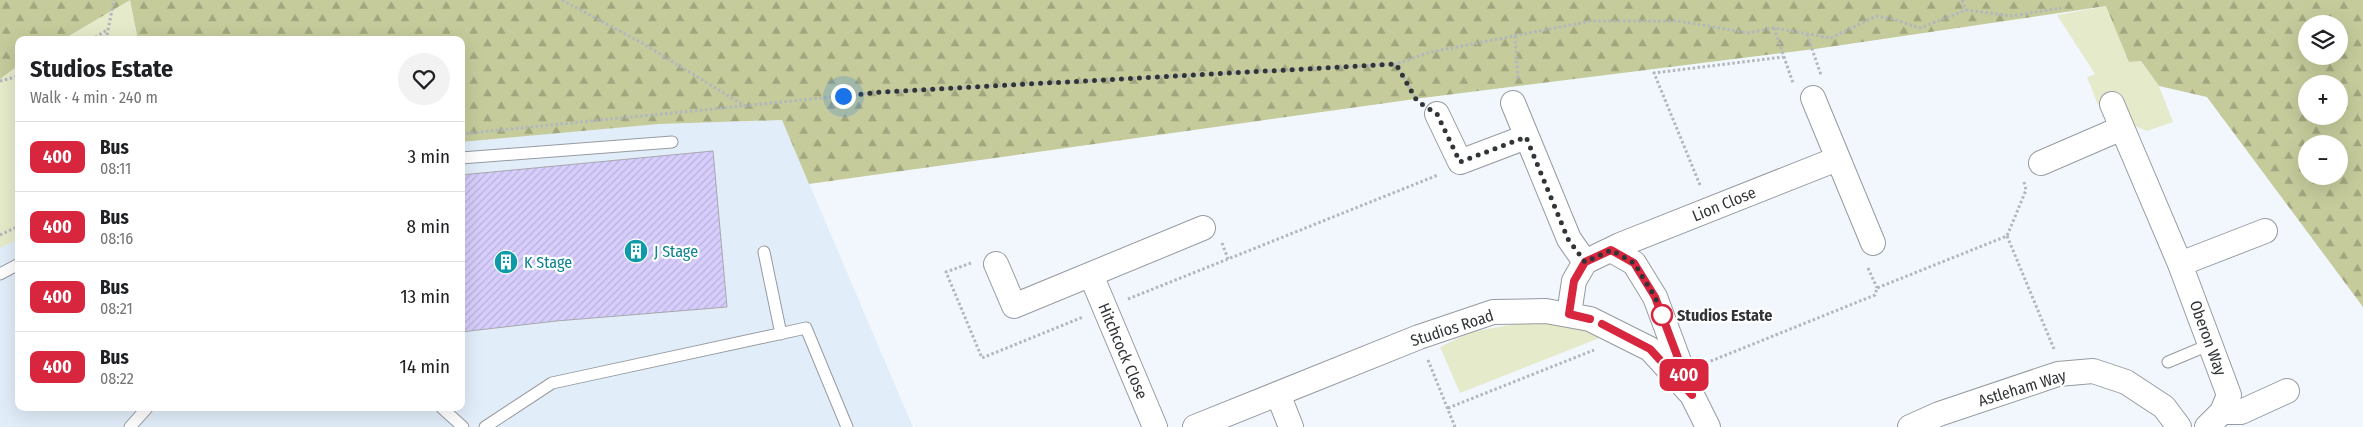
<!DOCTYPE html>
<meta charset="utf-8">
<style>
:root{--surface:#fff;--page:#f2f2f2;--text:#202124;--muted:#757577;--line:#e0e0e0}
body{margin:0;font-family:"Fira Sans Condensed",sans-serif;background:var(--page);color:var(--text);height:100vh;display:flex;flex-direction:column;font-size:19px;white-space:nowrap}
*{box-sizing:border-box;margin:0}
p{font-size:16px;color:var(--muted)}
.icon{flex:none;width:28px;height:28px;fill:none;stroke:currentColor;stroke-width:2;stroke-linecap:round;stroke-linejoin:round}
.map{position:relative;flex:1;overflow:hidden}
.panel{position:absolute;left:15px;top:36px;width:450px;height:375px;display:flex;flex-direction:column;background:var(--surface);border-radius:10px;box-shadow:0 5px 20px #0002}
.panel>*{flex:none}
.badge{padding:0 10px;border-radius:8px;font-size:18px;line-height:32px}
.buttons{position:absolute;left:2298px;top:15px;display:grid;gap:10px}
.buttons a{display:grid;place-items:center;width:50px;height:50px;border-radius:50%;background:var(--surface);box-shadow:0 5px 20px #0002;font-size:25px}
.you{position:absolute;width:25px;height:25px;margin:-12px;border:4px solid #fff;border-radius:50%;background:#1a73e8;box-shadow:0 0 0 8px #1a73e833}
.map>.badge{position:absolute;translate:-50% -50%;box-shadow:0 0 0 2px #fff}
.round{display:grid;place-items:center;flex:none;width:52px;height:52px;border-radius:26px;background:var(--page)}
.headline{display:flex;align-items:center;justify-content:space-between;height:85px;padding:0 15px}
h1{font-size:24px;font-weight:700;line-height:38px}
ul{padding:0;list-style:none}
li{display:flex;align-items:center;gap:15px;height:70px;padding:0 15px;border-top:1px solid var(--line)}
li div{flex:1}
li b{display:block;font-size:19px}
li em{font-style:normal}
li .badge{min-width:55px;font-weight:700;text-align:center}
.map>svg:first-child{display:block}
.built{fill:#e1edf9}
.green{fill:#e5eaca}
.forest{fill:url(#forest-firs);fill-rule:evenodd}
.building{fill:url(#building-hatch);stroke:#a8a7ae}
.lines{fill:none;stroke-linecap:round;stroke-linejoin:round}
.service-casing{stroke:#969ba1;stroke-width:13}
.minor-casing{stroke:#969ba1;stroke-width:26}
.path{stroke:#b2b7bb;stroke-width:3;stroke-dasharray:2.5 2.5;stroke-linecap:butt}
.service{stroke:#fff;stroke-width:11}
.minor{stroke:#fff;stroke-width:24}
.line-casing{stroke:#fff;stroke-width:11}
.line{stroke:#d7263d;stroke-width:8}
.walk{stroke:#323537;stroke-width:5;stroke-dasharray:0 9}
.stop-dot{fill:#fff;stroke:#d7263d;stroke-width:2.5}
.labels{text-anchor:middle;dominant-baseline:central;stroke-width:4.5;stroke-linejoin:round;paint-order:stroke}
.street-label{font-size:16px;fill:#323537;stroke:#fff}
.culture-label{font-size:16px;fill:#0d838f;stroke:#fff;text-anchor:start}
.stop-label{font-size:16px;font-weight:bold;fill:#323537;stroke:#fff;text-anchor:start}
</style>
<div class="map">
<svg width="2363" height="427" viewBox="0 0 2363 427">
<defs>
<pattern id="forest-firs" width="22" height="20" patternUnits="userSpaceOnUse" patternTransform="scale(1.25)"><rect width="22" height="20" fill="#c5cb9b"/><path d="M5 1l3.5 6h-7zM16 11l3.5 6h-7z" fill="#a1a67f"/></pattern>
<pattern id="building-hatch" width="6" height="6" patternUnits="userSpaceOnUse" patternTransform="scale(1.25)"><rect width="6" height="6" fill="#d7cefd"/><path d="M-1 1l2-2M0 6l6-6M5 7l2-2" fill="none" stroke="#b9b2d9"/></pattern>
</defs>
<rect width="100%" height="100%" fill="#f2f7fd"/>
<!-- built -->
<path class="built" d="M782 120 913 427H0V248L19 239V408H461V142L659 124Z"/>
<!-- green -->
<path class="green" d="M130 0 138 40H62Z
M2107 6 2129 62 2141 61 2159 86 2173 122 2147 131 2135 126 2121 95 2098 105 2087 77 2095 74 2057 15Z
M19 65V239L0 248V79Z
M1521 323H1561L1602 337 1460 393 1440 347 1471 332Z"/>
<!-- forest -->
<path class="forest" d="M0 0H130L62 40H19V65L0 79Z
M130 0H2363V307L2207 97 2159 86 2141 61 2129 62 2106 6 1815 49 1422 98 809 184 782 120 659 124 461 142V40H138ZM2306 24H2339V56H2306ZM2306 84H2339V116H2306ZM2306 144H2339V176H2306Z"/>
<!-- building -->
<path class="building" d="M713 151 727 307 556 321 461 332V175Z"/>
<g class="lines">
<!-- service casing -->
<g class="service-casing">
<path id="service" d="M461 158 672 142
M764 252 781 334
M0 274 19 264
M2168 362 2211 344
M442 408 463 427
M130 427 147 408
M485 427 552 383 806 328 847 427"/>
</g>
<!-- minor casing -->
<g class="minor-casing">
<path id="minor" d="M1813 98 1873 243
M1513 103 1569 239 1585 262
M2112 104 2180 264 2229 395 2222 412 2207 427
M1437 114 1460 162 1526 137
M2041 163 2122 128
M1611 250 1634 263 1655 297 1687 383
M996 264 1014 306 1203 228
M2180 264 2265 231
M1091 275 1155 427
M1569 314 1574 281 1585 262 1620 245 1837 159
M1278 394 1291 427
M2222 412H2241L2287 391
M1195 427 1419 337 1493 312 1546 311 1590 319 1650 349 1692 395 1708 427
M1910 427 1939 414 2058 374 2093 371 2126 382 2164 407 2179 427"/>
</g>
<!-- path -->
<path class="path" d="M562 0 642 43 745 106
M1962 0 1966 10
M1774 28 1793 83
M1807 34 1821 75
M1515 36 1518 80
M91 40 107 30
M106 40 114 0
M1396 64 1416 99
M0 81 19 76
M461 134 882 92 1396 64 1431 52 1591 21H1679L1748 33 1774 28 1831 38 1876 16 1893 19 1920 28 1966 10 2012 16 2061 8
M1700 185 1654 73 1783 57
M0 235 19 226
M2007 236 2054 349
M1222 243 1228 259
M971 263 946 272 982 358 1083 317
M1868 268 1877 288
M1128 299 1438 175
M1428 360 1455 427
M1706 363 1875 295 1877 288 2007 236 2026 190 2024 182
M1448 408 1594 350"/>
<!-- service -->
<use href="#service" class="service"/>
<!-- minor -->
<use href="#minor" class="minor"/>
</g>
<g class="lines">
<!-- line casing -->
<g class="line-casing">
<path id="line" d="M1590 319 1569 314 1574 281 1585 262 1611 250 1634 263 1655 297 1692 395 1650 349 1602 324"/>
</g>
<!-- line -->
<use href="#line" class="line"/>
<!-- walk -->
<path class="walk" d="M843 96 882 92 1396 64 1417 101 1437 114 1460 162 1526 137 1568 239 1585 262 1611 250 1634 263 1655 297 1662 315"/>
</g>
<!-- icons -->
<defs>
<g id="building-disc" transform="scale(1.25)"><circle r="9.5" fill="#0f9aa8" stroke="#fff"/><path d="M-4-6H4V6H1V3H-1V6H-4ZM-2.5-4.3h1.7v1.8h-1.7ZM.8-4.3h1.7v1.8H.8ZM-2.5-1h1.7V.8h-1.7ZM.8-1h1.7V.8H.8Z" fill="#fff"/></g>
</defs>
<g fill-rule="evenodd">
<use href="#building-disc" x="636" y="251"/>
<use href="#building-disc" x="506" y="262"/>
</g>
<!-- markers -->
<circle class="stop-dot" cx="1662" cy="315" r="10"/>
<g class="labels">
<!-- street labels -->
<g class="street-label">
<text transform="translate(1724 204) rotate(-22)">Lion Close</text>
<text transform="translate(1452 328) rotate(-18)">Studios Road</text>
<text transform="translate(2208 338) rotate(70)">Oberon Way</text>
<text transform="translate(1123 351) rotate(67)">Hitchcock Close</text>
<text transform="translate(2022 388) rotate(-17)">Astleham Way</text>
</g>
<!-- culture labels -->
<g class="culture-label">
<text x="654" y="251">J Stage</text>
<text x="524" y="262">K Stage</text>
</g>
<!-- stop labels -->
<g class="stop-label">
<text x="1677" y="315">Studios Estate</text>
</g>
</g>
</svg>
<div class="buttons">
<a><svg class="icon" aria-label="layers" viewBox="0 0 24 24"><path d="M12 4l9 5-9 5-9-5zM3 14l9 5 9-5"/></svg></a>
<a>+</a>
<a>−</a>
</div>
<div class="you" style="left:843px;top:96px"></div>
<b class="badge" style="left:1684px;top:375px;background:#d7263d;color:#fff">400</b>
<section class="panel">
<div class="headline"><div><h1>Studios Estate</h1><p>Walk · 4 min · 240 m</p></div><a class="round"><svg class="icon" aria-label="heart" viewBox="0 0 24 24"><path d="M12 20l-8-8c-3-5 5-10 8-4 3-6 11-1 8 4z"/></svg></a></div>
<ul>
<li><span class="badge" style="background:#d7263d;color:#fff">400</span><div><b>Bus</b><p>08:11</p></div><em>3 min</em></li>
<li><span class="badge" style="background:#d7263d;color:#fff">400</span><div><b>Bus</b><p>08:16</p></div><em>8 min</em></li>
<li><span class="badge" style="background:#d7263d;color:#fff">400</span><div><b>Bus</b><p>08:21</p></div><em>13 min</em></li>
<li><span class="badge" style="background:#d7263d;color:#fff">400</span><div><b>Bus</b><p>08:22</p></div><em>14 min</em></li>
</ul>
</section>
</div>
